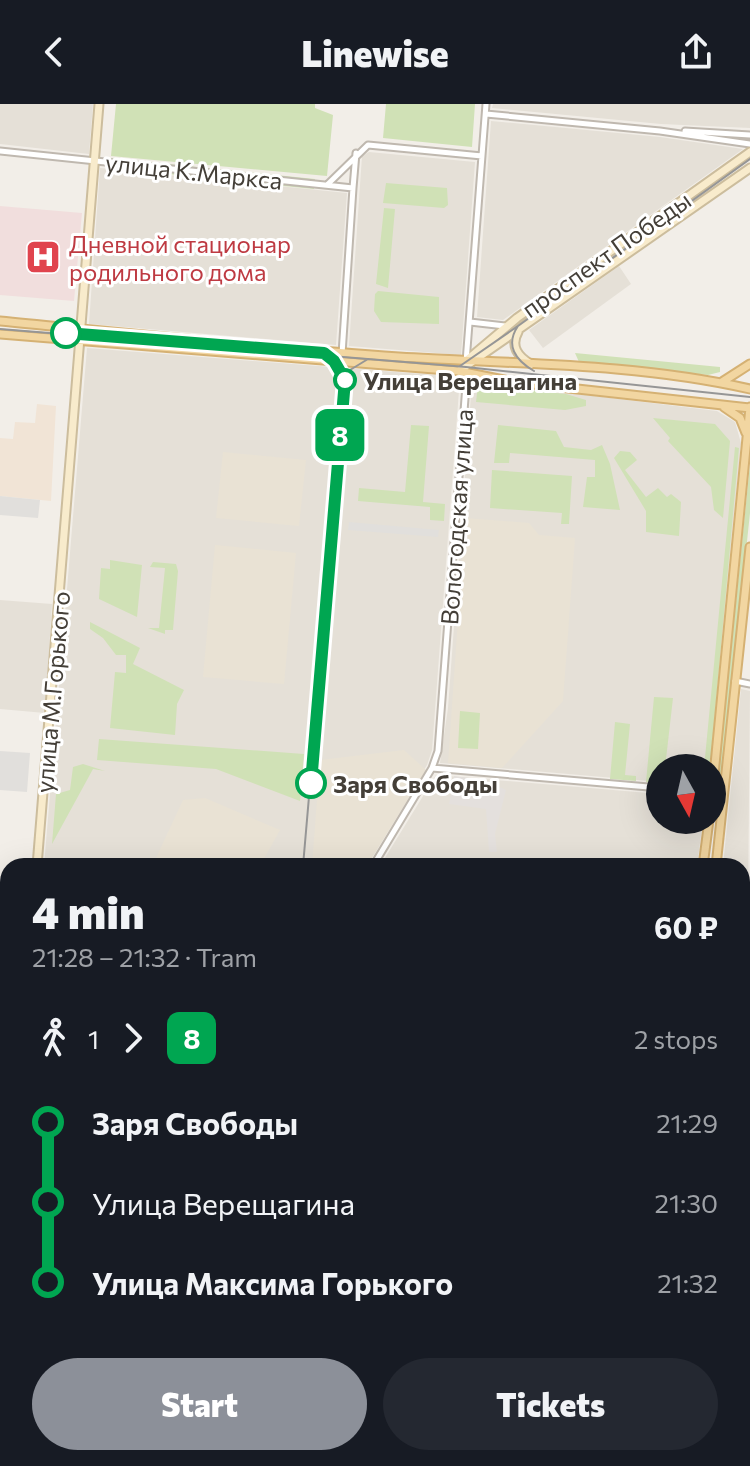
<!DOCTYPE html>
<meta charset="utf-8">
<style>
:root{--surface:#171b24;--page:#242831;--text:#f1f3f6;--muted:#9ea1a6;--accent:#8c9099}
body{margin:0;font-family:Commissioner,sans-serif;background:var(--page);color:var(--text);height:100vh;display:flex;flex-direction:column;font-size:30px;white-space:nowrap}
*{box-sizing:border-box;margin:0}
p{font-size:26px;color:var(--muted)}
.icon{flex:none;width:44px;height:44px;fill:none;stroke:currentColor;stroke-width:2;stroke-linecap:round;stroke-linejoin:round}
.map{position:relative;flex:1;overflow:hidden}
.side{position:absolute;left:0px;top:754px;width:750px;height:608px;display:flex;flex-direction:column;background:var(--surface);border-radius:24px 24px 0 0;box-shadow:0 8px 32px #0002}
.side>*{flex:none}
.badge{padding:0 16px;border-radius:12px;font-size:28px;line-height:52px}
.needle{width:52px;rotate:172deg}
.buttons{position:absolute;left:646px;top:650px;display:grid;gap:16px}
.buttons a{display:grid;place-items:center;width:80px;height:80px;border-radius:50%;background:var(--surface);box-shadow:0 8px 32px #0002;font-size:40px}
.map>.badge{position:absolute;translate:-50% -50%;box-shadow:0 0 0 4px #fff}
.legs{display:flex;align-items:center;gap:12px;height:88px;padding:0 32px;font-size:26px}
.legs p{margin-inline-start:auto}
.headline{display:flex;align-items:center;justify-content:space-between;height:136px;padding:0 32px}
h1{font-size:44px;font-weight:800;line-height:60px}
.primary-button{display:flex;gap:16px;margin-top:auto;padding:16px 32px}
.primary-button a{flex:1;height:92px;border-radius:48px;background:var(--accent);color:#fff;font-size:32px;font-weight:800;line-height:92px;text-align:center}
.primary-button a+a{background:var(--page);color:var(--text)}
ul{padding:0 32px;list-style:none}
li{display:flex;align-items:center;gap:28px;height:80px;font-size:30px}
li i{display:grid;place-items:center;width:12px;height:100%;margin:0 10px;background:currentColor}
li i::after{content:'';width:20px;height:20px;margin:-10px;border:6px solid;border-radius:50%;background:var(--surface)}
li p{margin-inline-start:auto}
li:first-child i{background:linear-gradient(#0000 50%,currentColor 0)}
li:last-child i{background:linear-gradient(currentColor 50%,#0000 0)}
header{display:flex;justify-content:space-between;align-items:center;height:104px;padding:0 32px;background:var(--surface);font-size:36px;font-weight:800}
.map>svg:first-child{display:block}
.residential{fill:#e5e0d7}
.commercial{fill:#f1e4d6}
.industrial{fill:#e4e0dd}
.education{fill:#e9e2d4}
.medical{fill:#f1dedd}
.green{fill:#d0e1b6}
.parking{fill:#e1dfdc}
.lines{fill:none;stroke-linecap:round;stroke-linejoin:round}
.street-casing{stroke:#bfb8af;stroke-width:9}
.secondary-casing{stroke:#ccbd9d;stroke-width:11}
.primary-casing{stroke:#d5b173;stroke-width:11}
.street{stroke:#fff;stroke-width:5}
.secondary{stroke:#f8ebcc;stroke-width:7}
.primary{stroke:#f2d6a1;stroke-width:7}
.tram{stroke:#969696;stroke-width:2}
.rail-casing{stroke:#969696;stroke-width:5}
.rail{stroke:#fff;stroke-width:2;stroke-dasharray:6;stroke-linecap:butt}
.line-1-casing{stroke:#fff;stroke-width:18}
.line-1{stroke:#00a651;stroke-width:12}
.stop-1-dot{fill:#fff;stroke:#00a651;stroke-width:4}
.labels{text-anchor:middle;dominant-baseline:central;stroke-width:6;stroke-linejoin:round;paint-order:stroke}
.street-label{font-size:24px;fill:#443f38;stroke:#fff}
.health-label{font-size:24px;fill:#be3a42;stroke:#fff;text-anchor:start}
.stop-label{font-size:24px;font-weight:bold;fill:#443f38;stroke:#fff;text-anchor:start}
</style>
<header><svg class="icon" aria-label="back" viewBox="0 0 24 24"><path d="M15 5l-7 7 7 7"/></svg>Linewise<svg class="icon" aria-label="share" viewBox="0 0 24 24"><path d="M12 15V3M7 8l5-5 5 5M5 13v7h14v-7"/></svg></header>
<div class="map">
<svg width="750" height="1362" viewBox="0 0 750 1362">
<rect width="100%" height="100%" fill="#f2eee8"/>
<!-- residential -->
<path class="residential" d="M0 0H93L89 50 0 40Z
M493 0H750V24L661 20 492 4Z
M491 17 660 33 743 45 503 216 477 213Z
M369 48 475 58 461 251 349 242 362 52Z
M100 64 347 89 336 241 89 220Z
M619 162 631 180 543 244 529 226Z
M87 244 460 273 432 646 427 661 366 762H44Z
M472 277 717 307 735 318 741 339 709 664H660V678L440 659 448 604Z
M0 496 52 500 45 609 0 605Z
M741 585 750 587 748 805 742 804V762H723Z
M436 671 660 690V716H703L697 762H380Z
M0 908 8 911 5 1022 0 1020Z"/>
<!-- commercial -->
<path class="commercial" d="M37 300 56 302 51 397 0 392V334L13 335 15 318 35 319Z"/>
<!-- industrial -->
<path class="industrial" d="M454 672 484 676 506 686 495 730 497 748H489L486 705 449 700Z
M750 1054V1362H523L518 1354H742V1061Z
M249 1354H425L440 1362H246Z"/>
<!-- education -->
<path class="education" d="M223 348 306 356 299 422 216 414Z
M465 414 529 419 539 431 575 434 563 597 502 664 448 659Z
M215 441 296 449 284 580 203 573Z
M404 646 426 666 367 762H312L320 656Z
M205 694 280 726 260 762H170L156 754 183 696Z"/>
<!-- medical -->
<path class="medical" d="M0 102 82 109 74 197 0 191Z"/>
<!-- green -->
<path class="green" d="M116 0H315V4L333 11 327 72 111 52Z
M386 0H475L472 43 383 34Z
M110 54 315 75 314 85 108 64Z
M386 79 447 84 448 101 444 104 383 99Z
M384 104 395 105 388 184 376 180Z
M378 187 439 193V220L381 218 374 207 375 190Z
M575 249 720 263V268L708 271 585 259 579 258Z
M478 281 566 290 586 296V302L565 306 476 298Z
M653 314 715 320 730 337 723 414 714 406 711 383 668 337 670 334Z
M411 321 429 322 423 398 445 400 444 417 430 416V403L358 397 359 384 405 388Z
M498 321 556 327 564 343 591 346 602 341 610 360 620 406 583 403 587 373H595V356L510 349 509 359H494Z
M735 343 739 344 710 664H704Z
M620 347 630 348 637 356 625 366 646 393 658 384 667 393 671 390 681 398 679 432 646 428V407L614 354Z
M750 360V409L721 684H717Z
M492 366 572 372 569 420H561L562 409 490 404Z
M110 456 142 461 137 513 99 495 101 464 110 465Z
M153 458 176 460 178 467 173 526H165V530L148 524H159L165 464 150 463Z
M90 518 140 544 133 560 184 586 177 600 175 631 110 624 115 568 126 569V551H116L103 534 90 525Z
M654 593 673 594 665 664H660V680L646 678Z
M460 607 480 609 478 645 458 644Z
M615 618 630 620 625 671 636 672V677L610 675Z
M99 635 304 650 300 697 216 665 97 656Z
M83 660 105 667 93 665 52 740 56 690 70 686 73 663Z"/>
<!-- parking -->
<path class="parking" d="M0 392 40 396 38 414 0 411Z
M349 418 439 426 438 433 348 426Z
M0 647 30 649 27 688 0 686Z"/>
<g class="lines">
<!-- street casing -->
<g class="street-casing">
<path id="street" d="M486 10 660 27 750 40
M685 27 750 31
M0 47 353 84 356 49
M328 80 368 41 482 52
M470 218 505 222
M342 250 353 84
M466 258 486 0
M735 577 750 580
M432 664 660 684
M373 762 432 664 438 647 467 268
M742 810 750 811
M742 825 750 819
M0 1070 8 1048
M0 1128 8 1132
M0 1151 6 1154 8 1150
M0 1323 8 1327
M67 1354 82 1362
M451 1354 466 1362
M9 1362 14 1354"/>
</g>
<!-- secondary casing -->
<g class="secondary-casing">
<path id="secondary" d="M518 228C510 242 518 253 531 260
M466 257 517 214 750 48
M459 267 750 64
M37 762 99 0
M0 866 8 870
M742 958H750"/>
</g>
<!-- primary casing -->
<g class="primary-casing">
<path id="primary" d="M0 217C133 230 266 244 399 253 515 260 636 259 750 285
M0 230 459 267 514 278 750 304
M722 278 750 260
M724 303 740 314 746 329
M712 691 750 303
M703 762 709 716
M716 762 750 443
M219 1362 223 1354
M231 1362 235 1354"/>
</g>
<!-- street -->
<use href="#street" class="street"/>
<!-- secondary -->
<use href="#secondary" class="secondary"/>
<!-- primary -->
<use href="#primary" class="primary"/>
<!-- tram -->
<path class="tram" d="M0 225 466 263 750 293
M460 262 518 222
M534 267C515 256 505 241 518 222L750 55
M303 762 345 276 350 266 368 255
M0 881 8 885"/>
<!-- rail casing -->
<g class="rail-casing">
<path id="rail" d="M742 1071 750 1069
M742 1116 750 1114
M0 1198 8 1202
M742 1198 750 1203
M0 1215 8 1219
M0 1301 8 1305
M103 1354 118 1362
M273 1354 292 1362
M304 1354 319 1362
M329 1354 344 1362
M536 1354 547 1362
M566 1354 573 1362"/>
</g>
<!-- rail -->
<use href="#rail" class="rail"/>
</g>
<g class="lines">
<!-- line-1 casing -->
<g class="line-1-casing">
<path id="line-1" d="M66 229 324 249 334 257 345 276 311 679"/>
</g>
<!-- line-1 -->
<use href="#line-1" class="line-1"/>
</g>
<!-- icons -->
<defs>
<g id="hospital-square" transform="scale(1.8)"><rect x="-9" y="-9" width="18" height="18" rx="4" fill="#e0444e" stroke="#fff"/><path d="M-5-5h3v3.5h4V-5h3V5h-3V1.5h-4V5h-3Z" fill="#fff"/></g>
</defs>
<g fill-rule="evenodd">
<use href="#hospital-square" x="43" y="153"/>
</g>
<!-- markers -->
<g class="stop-1-dot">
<circle cx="66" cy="229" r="14"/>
<circle cx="345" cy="276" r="10"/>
<circle cx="311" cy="679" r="14"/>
</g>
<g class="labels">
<!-- street labels -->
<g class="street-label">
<text transform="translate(194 67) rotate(6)">улица К.Маркса</text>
<text transform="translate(606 150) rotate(-35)">проспект Победы</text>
<text transform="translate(456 413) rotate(-86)">Вологодская улица</text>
<text transform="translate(52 588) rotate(-85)">улица М.Горького</text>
</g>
<!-- health labels -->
<g class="health-label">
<text x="69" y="139">Дневной стационар<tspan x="69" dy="28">родильного дома</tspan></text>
</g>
<!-- stop labels -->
<g class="stop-label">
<text x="363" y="276">Улица Верещагина</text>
<text x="333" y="679">Заря Свободы</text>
</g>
</g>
</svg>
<div class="buttons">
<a><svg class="needle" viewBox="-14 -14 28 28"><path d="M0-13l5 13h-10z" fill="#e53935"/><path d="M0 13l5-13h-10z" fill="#9ea1a6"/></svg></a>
</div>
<b class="badge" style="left:340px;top:331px;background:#00a651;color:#fff">8</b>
<section class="side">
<div class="headline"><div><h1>4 min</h1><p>21:28 – 21:32 · Tram</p></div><b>60 ₽</b></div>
<div class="legs"><svg class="icon" aria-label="walk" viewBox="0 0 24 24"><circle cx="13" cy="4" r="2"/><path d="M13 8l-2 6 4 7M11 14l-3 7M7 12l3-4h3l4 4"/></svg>1<svg class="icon" aria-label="forward" viewBox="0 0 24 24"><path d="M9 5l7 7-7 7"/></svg><b class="badge" style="background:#00a651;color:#fff">8</b><p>2 stops</p></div>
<ul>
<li><i style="color:#00a651"></i><b>Заря Свободы</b><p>21:29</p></li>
<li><i style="color:#00a651"></i><span>Улица Верещагина</span><p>21:30</p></li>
<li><i style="color:#00a651"></i><b>Улица Максима Горького</b><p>21:32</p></li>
</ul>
<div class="primary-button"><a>Start</a><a>Tickets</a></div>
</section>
</div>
